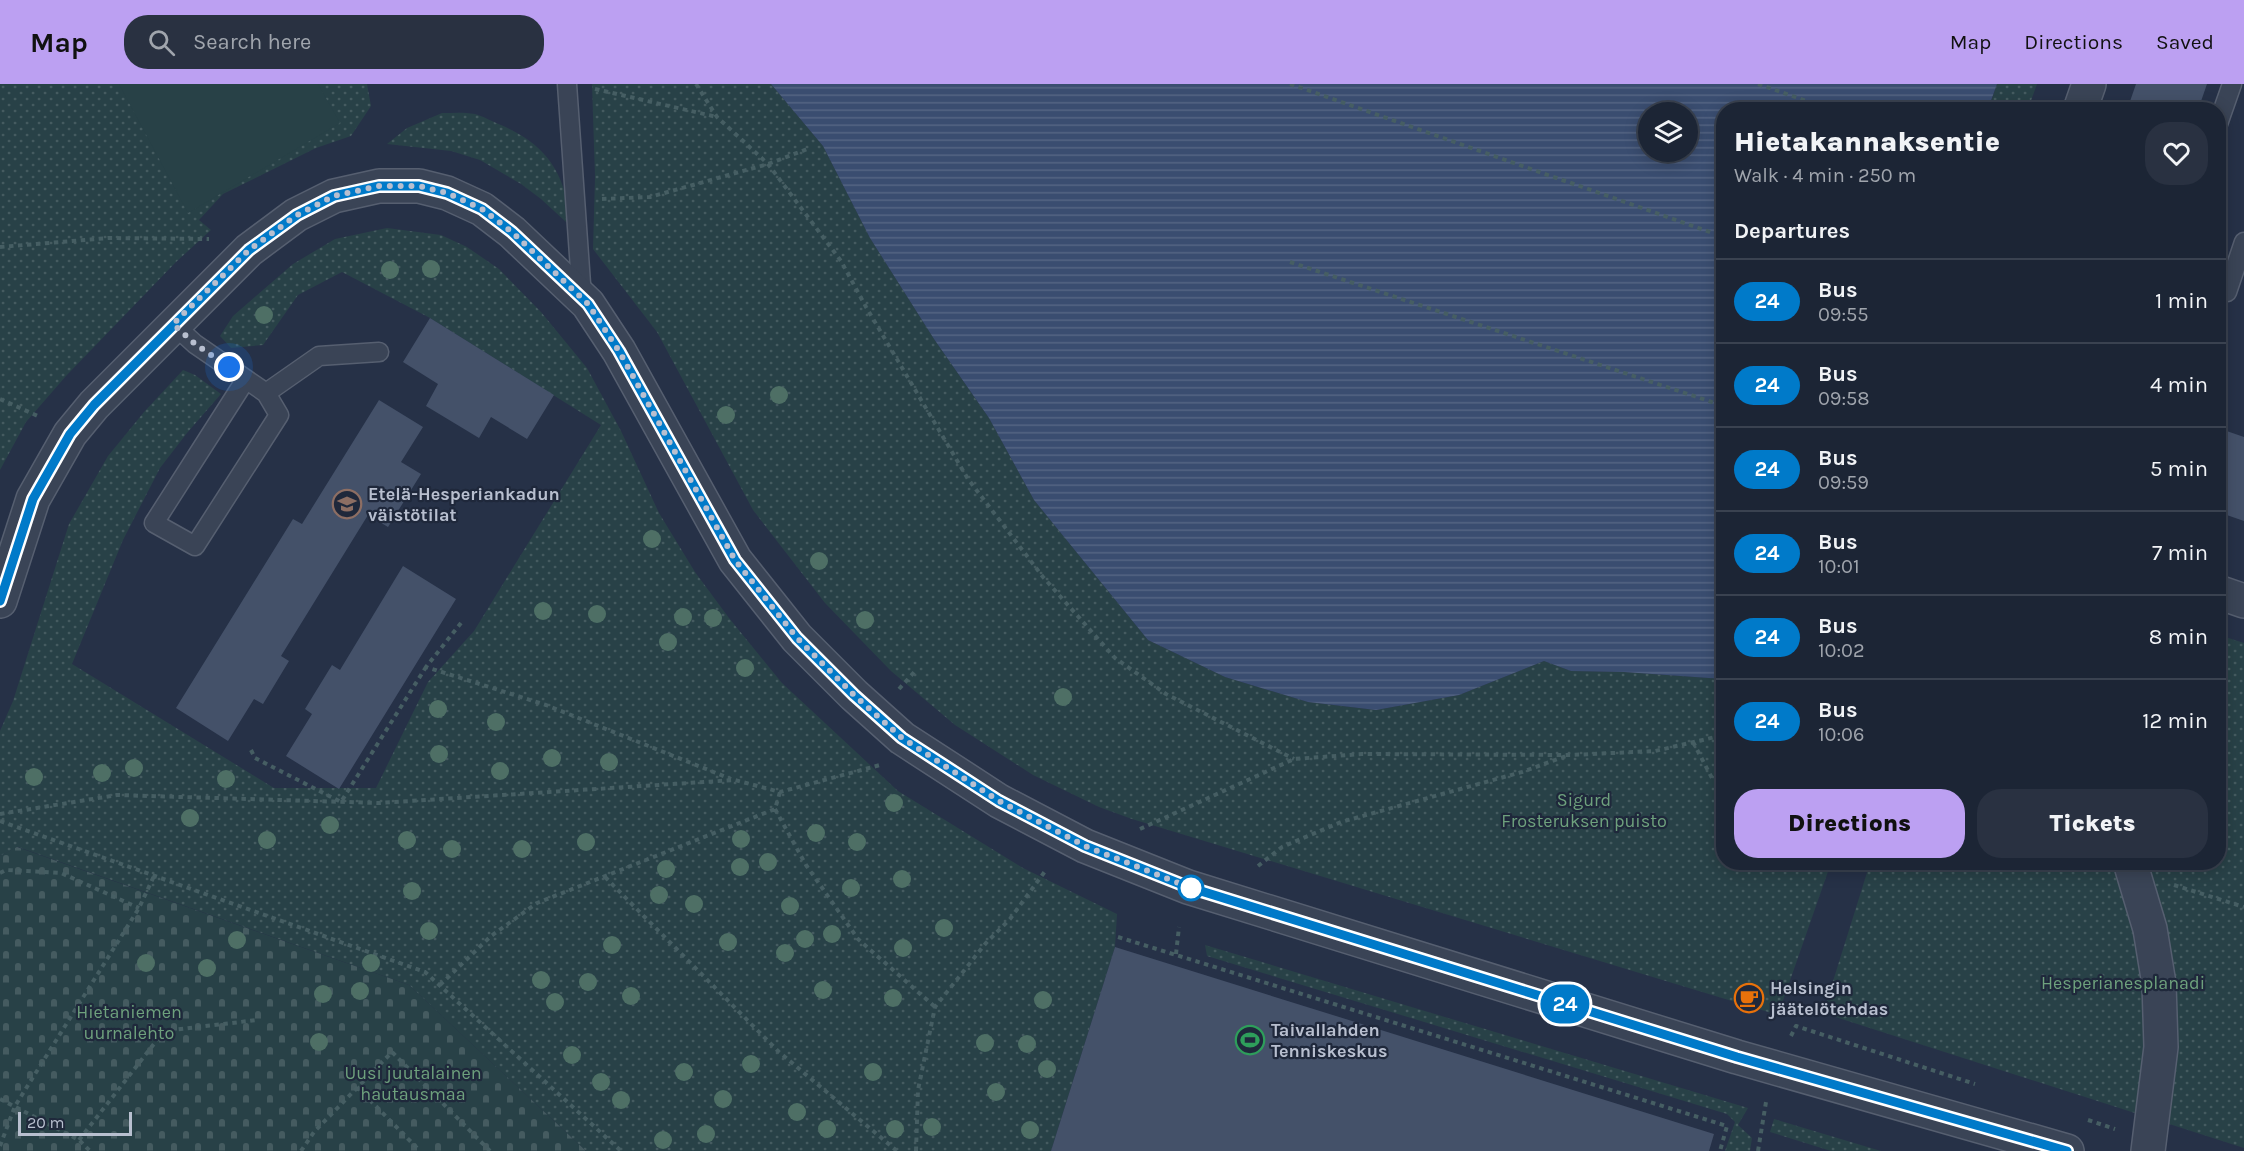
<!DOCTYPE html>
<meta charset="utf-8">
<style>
:root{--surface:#1c2535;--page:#293141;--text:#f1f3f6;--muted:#a0a5ad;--line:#3a4250;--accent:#bca0f2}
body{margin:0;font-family:Karla,sans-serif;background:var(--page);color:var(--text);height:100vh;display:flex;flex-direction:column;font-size:22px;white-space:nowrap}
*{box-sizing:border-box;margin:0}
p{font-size:20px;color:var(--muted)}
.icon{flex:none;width:33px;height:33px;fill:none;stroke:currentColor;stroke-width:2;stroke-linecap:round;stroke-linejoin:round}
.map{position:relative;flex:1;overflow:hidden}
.details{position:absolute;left:1716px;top:18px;width:510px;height:768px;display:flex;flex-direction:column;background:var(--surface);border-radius:24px;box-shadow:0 3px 15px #0003,0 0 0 2px var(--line)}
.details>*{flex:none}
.badge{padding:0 12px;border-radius:20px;font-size:21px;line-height:39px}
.tools{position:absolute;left:1638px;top:18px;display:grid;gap:12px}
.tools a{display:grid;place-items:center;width:60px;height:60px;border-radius:50%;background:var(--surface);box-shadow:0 3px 15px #0003,0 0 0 2px var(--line);font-size:30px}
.scale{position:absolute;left:18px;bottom:15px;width:114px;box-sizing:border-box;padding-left:6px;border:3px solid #b8bfcf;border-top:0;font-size:16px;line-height:21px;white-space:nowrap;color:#b8bfcf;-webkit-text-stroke:4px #1f283b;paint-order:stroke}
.you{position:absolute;width:30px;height:30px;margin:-15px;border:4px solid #fff;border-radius:50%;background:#1a73e8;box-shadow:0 0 0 9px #1a73e833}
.map>.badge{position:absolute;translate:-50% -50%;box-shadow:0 0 0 3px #fff}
h2{padding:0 18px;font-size:22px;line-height:54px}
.round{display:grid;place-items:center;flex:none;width:63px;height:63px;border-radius:24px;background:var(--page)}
.headline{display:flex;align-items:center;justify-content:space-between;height:102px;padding:0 18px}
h1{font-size:28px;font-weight:800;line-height:45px}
.action{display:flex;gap:12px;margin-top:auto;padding:12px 18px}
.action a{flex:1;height:69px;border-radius:24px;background:var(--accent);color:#111;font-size:24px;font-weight:800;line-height:69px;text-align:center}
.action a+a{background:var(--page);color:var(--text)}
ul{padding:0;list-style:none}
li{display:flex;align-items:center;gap:18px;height:84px;padding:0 18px;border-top:2px solid var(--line)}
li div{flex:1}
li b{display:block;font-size:22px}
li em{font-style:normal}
li .badge{min-width:66px;font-weight:700;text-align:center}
header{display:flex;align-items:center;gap:36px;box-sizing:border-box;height:84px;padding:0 30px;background:var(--accent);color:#111}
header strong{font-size:28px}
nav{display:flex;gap:33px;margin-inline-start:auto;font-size:21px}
.search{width:420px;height:54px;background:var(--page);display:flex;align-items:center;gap:15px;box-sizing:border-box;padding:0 21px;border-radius:24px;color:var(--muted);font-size:22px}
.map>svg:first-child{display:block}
.green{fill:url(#green-dots)}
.cemetery{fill:url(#cemetery-stones)}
.pitch{fill:#284147}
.water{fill:url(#water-rules);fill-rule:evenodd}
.building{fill:#445169}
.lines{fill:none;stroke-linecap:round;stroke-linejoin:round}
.service-casing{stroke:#565f70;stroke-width:21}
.minor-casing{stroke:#565f70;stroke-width:36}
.path{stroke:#465e63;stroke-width:4;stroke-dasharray:4.5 4.5;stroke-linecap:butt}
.service{stroke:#3a4456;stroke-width:18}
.minor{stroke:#3a4456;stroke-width:33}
.tree{fill:#4e6f65}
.line-casing{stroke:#fff;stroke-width:14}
.line{stroke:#007ac9;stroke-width:9}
.walk{stroke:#b8bfcf;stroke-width:6;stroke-dasharray:0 10.8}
.stop-dot{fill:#fff;stroke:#007ac9;stroke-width:3}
.labels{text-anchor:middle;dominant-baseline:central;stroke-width:4.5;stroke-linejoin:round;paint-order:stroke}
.poi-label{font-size:18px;font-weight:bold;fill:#b8bfcf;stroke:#1f283b;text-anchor:start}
.park-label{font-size:18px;fill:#6ea17d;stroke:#1f283b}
</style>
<header>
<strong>Map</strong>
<div class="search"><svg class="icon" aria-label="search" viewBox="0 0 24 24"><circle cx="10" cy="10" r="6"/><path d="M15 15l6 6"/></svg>Search here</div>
<nav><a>Map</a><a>Directions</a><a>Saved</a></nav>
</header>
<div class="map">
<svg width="2244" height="1067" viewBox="0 0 2244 1067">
<defs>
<pattern id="green-dots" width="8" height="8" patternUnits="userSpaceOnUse" patternTransform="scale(1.5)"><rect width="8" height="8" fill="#284147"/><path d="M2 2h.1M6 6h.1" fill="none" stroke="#455b60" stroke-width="1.8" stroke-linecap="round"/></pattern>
<pattern id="cemetery-stones" width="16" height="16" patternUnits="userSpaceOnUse" patternTransform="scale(1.5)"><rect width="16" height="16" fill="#284147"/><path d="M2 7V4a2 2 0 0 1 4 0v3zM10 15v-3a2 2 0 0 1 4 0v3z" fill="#455b60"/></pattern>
<pattern id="water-rules" width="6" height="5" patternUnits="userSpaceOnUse" patternTransform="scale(1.5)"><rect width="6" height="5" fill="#3a4d70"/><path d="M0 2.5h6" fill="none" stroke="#546583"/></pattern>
</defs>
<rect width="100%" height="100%" fill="#263147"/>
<!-- green -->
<path class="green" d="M0 0H367L371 22 351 52 316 64 223 110 199 136 211 146 176 178 66 292 26 338 0 386Z
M592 0H771L823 62 870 154 934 255 989 334 1034 416 1148 556 1225 593 1308 618 1376 626 1459 611 1544 577 1571 587 1624 588 1723 595 1724 778 1831 779 1778 931 1132 735 1099 723 1033 691 955 641 891 587 825 519 753 426 657 248 593 165 595 93Z
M1997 0H2037L2028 25 1988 26Z
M442 29C452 29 464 28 475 30 483 32 493 38 501 41 546 61 563 86 570 133L566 138 541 115 521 100 480 76 451 67 387 60 407 44Z
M387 144 441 151 467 163 499 185 541 228 587 284 621 347 659 429 695 488 729 534 782 599 898 707 1023 784 1117 830 1115 863 1051 1067H586L409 901 18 763 0 772V647L13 617 69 440 108 372 144 328 183 286 195 291 221 310 187 349 160 384 123 456 72 580 274 704H376L428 598 474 547 601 341 430 234 342 188 298 211 263 261 231 264 220 252 233 232 293 180 335 155Z
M2219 551 2244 559V1064L1823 929 1870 779 2218 778Z
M1205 861 1748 1024 1738 1041 1752 1054 1750 1067H1725L1735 1038 1727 1030 1207 872Z
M1774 1035 1881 1067H1831L1770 1048Z"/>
<!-- cemetery -->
<path class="cemetery" d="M17 763 409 901 586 1067H0V772Z"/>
<!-- pitch -->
<path class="pitch" d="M119 0H318L340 39 188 129Z"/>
<!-- water -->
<path class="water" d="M771 0H1997L1988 25 1724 26 1723 595 1624 588 1571 587 1544 577 1459 611 1376 626 1308 618 1225 593 1148 556 1034 416 989 334 934 255 870 154 823 62ZM1648 28H1688V68H1648Z"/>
<!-- building -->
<path class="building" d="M2136 0H2207L2198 26H2127Z
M430 234 554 311 527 355 491 333 479 354 426 322 438 300 403 278Z
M379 316 423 343 401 378 421 390 388 443 368 431 281 572 289 577 263 620 254 615 228 657 176 624 293 435 302 440Z
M2218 344 2244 353V437L2218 428Z
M403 482 456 515 339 705 286 672 312 630 305 625 332 581 340 586Z
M1115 863 1714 1050 1709 1067H1051Z
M1746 901 1761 906 1755 923 1740 918Z"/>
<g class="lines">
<!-- service casing -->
<g class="service-casing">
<path id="service" d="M567 0 582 214
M2218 40 2232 0
M2218 205 2227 208 2244 158
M173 240 195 260 266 309 279 331 195 462 154 439 246 295
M266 309 319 272 379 268"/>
</g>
<!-- minor casing -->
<g class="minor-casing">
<path id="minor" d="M2080 26 2089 0
M2218 508 2244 517
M0 517 33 415 70 350 94 321 249 166 296 131 334 112 379 102H419L447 109 482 125 512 148 588 220 619 267 735 476 797 554 854 611 902 654 999 717 1085 762 1188 803 1737 973 2067 1067
M2130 778 2150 845 2159 900 2161 963 2148 1067"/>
</g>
<!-- path -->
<path class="path" d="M696 0 717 33 768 80 841 177 866 223 968 395 1043 493 1115 574 1166 610 1294 675
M1290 0 1724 153
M1758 0 1832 26
M595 5 717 33
M2040 26 2043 18
M602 115 650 113 768 80 810 64
M0 163 108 154 209 155
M1290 178 1724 322
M0 315 40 333
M461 539 426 583 546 621 731 695
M899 605 917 585
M1693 658 1713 696
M251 666 255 674 341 718 426 583
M775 725 806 781 858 855 935 923
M0 730 117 711 379 719 735 696 780 708 880 681
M0 737 425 888 621 1067
M1140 745 1294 675 1362 670 1571 671 1655 667 1724 651
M1258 782 1282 763 1341 738 1522 688 1566 672
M0 789 6 786 61 789 139 824
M605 793 779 968 897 1067
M2174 801 2244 823
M1118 853 1727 1042 1720 1067
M1176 870 1179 843
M440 901 491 852 537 819 775 725 780 708
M1791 952 1796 942 1975 1000
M357 1003 420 1067
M0 1015 79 1056 90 1067
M2088 1036 2115 1045
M79 1056 164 947 257 936
M0 1062 15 1022 139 824 154 792
M301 1067 314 1048 392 968 490 1067
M916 1067 918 1006 935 923 986 859 1010 835 1046 786
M1758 1067 1766 1018"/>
<!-- service -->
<use href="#service" class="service"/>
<!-- minor -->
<use href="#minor" class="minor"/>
</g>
<!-- trees -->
<g class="tree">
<circle cx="431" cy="185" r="9"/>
<circle cx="390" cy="186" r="9"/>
<circle cx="264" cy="231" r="9"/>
<circle cx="779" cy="311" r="9"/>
<circle cx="726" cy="331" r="9"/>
<circle cx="652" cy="455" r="9"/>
<circle cx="819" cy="477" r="9"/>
<circle cx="543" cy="527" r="9"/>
<circle cx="597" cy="530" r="9"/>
<circle cx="683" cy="533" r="9"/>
<circle cx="713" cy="534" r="9"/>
<circle cx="865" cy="536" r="9"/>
<circle cx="668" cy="558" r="9"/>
<circle cx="745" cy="584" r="9"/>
<circle cx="1063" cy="613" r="9"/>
<circle cx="438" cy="625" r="9"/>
<circle cx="496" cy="638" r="9"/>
<circle cx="439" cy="670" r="9"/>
<circle cx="552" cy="674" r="9"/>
<circle cx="609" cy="678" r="9"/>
<circle cx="134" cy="684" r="9"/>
<circle cx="500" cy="687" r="9"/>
<circle cx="102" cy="689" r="9"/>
<circle cx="34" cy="693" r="9"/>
<circle cx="226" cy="695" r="9"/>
<circle cx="894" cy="719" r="9"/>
<circle cx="190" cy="734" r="9"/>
<circle cx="330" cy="741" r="9"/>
<circle cx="816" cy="749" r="9"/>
<circle cx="741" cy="755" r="9"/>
<circle cx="267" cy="756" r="9"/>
<circle cx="407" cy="756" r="9"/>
<circle cx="586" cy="758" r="9"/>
<circle cx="857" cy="758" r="9"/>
<circle cx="452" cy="765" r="9"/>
<circle cx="522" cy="765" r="9"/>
<circle cx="768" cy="778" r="9"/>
<circle cx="740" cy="783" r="9"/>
<circle cx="666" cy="785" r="9"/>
<circle cx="902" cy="795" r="9"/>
<circle cx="851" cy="804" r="9"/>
<circle cx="412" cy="807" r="9"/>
<circle cx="659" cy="811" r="9"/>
<circle cx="694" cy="820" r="9"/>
<circle cx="790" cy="822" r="9"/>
<circle cx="944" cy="844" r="9"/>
<circle cx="429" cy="847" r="9"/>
<circle cx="832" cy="850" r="9"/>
<circle cx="805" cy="855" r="9"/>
<circle cx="237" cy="856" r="9"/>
<circle cx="728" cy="858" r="9"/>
<circle cx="612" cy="861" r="9"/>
<circle cx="903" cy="864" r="9"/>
<circle cx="785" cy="869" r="9"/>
<circle cx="146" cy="879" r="9"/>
<circle cx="371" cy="879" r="9"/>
<circle cx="207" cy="884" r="9"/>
<circle cx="541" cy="896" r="9"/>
<circle cx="588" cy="898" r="9"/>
<circle cx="823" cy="906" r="9"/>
<circle cx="360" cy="907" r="9"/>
<circle cx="323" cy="910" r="9"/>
<circle cx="631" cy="912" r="9"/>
<circle cx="893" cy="914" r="9"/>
<circle cx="1043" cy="916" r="9"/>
<circle cx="555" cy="918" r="9"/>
<circle cx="319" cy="958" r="9"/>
<circle cx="985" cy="959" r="9"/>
<circle cx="1027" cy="960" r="9"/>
<circle cx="572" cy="971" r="9"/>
<circle cx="751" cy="980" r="9"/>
<circle cx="1047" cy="985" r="9"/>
<circle cx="684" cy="988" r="9"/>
<circle cx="873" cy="988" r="9"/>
<circle cx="601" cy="998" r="9"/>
<circle cx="996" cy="1008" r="9"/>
<circle cx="723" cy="1015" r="9"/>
<circle cx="621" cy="1016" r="9"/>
<circle cx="797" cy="1028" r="9"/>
<circle cx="932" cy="1043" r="9"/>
<circle cx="827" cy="1045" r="9"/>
<circle cx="895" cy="1045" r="9"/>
<circle cx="1030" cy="1046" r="9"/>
<circle cx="706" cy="1050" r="9"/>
<circle cx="663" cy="1056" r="9"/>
</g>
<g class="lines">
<!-- line casing -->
<g class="line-casing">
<path id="line" d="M0 517 33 415 70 350 94 321 249 166 297 131 334 112 379 102H419L447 109 482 125 512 148 588 220 619 267 735 476 797 554 854 611 902 654 999 717 1085 762 1188 803 1737 973 2067 1067"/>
</g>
<!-- line -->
<use href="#line" class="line"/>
<!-- walk -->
<path class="walk" d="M229 283 195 260 173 240 249 166 297 131 334 112 379 102H419L447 109 482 125 512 148 588 220 619 267 735 476 797 554 854 611 902 654 999 717 1085 762 1191 804"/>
</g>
<!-- icons -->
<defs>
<g id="school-ring" transform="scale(1.5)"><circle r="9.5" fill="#1f283b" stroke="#8d6e63" stroke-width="1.5"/><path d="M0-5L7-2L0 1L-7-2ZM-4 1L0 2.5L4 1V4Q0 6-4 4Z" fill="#8d6e63"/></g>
<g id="cafe-ring" transform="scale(1.5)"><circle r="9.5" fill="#1f283b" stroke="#e8710a" stroke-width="1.5"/><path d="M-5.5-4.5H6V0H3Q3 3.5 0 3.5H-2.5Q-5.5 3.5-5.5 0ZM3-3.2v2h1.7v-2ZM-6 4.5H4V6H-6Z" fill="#e8710a"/></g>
<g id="stadium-ring" transform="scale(1.5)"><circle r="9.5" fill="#1f283b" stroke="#2e9e5b" stroke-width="1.5"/><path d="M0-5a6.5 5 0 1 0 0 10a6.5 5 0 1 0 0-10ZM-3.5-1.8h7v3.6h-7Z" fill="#2e9e5b"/></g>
</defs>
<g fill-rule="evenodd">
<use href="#school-ring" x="347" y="420"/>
<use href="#cafe-ring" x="1749" y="914"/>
<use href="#stadium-ring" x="1250" y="956"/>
</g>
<!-- markers -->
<circle class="stop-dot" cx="1191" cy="804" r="12"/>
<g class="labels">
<!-- poi labels -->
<g class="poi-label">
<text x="368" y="410">Etelä-Hesperiankadun<tspan x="368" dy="21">väistötilat</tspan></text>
<text x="1770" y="904">Helsingin<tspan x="1770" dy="21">jäätelötehdas</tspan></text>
<text x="1271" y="946">Taivallahden<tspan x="1271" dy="21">Tenniskeskus</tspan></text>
</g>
<!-- park labels -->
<g class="park-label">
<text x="1584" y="716">Sigurd<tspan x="1584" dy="21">Frosteruksen puisto</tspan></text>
<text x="2123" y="899">Hesperianesplanadi</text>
<text x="129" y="928">Hietaniemen<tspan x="129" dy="21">uurnalehto</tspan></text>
<text x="413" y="989">Uusi juutalainen<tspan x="413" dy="21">hautausmaa</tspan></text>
</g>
</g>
</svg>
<div class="tools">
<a><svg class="icon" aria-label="layers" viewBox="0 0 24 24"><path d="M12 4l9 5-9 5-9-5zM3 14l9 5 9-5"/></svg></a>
</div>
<div class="scale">20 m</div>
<div class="you" style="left:229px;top:283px"></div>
<b class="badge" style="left:1565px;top:920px;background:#007ac9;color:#fff">24</b>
<section class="details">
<div class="headline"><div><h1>Hietakannaksentie</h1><p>Walk · 4 min · 250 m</p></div><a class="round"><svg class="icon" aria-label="heart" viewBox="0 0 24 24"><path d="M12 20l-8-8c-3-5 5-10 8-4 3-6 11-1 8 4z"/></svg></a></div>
<h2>Departures</h2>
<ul>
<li><span class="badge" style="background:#007ac9;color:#fff">24</span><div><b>Bus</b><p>09:55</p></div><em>1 min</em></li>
<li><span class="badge" style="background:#007ac9;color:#fff">24</span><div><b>Bus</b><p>09:58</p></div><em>4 min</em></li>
<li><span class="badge" style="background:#007ac9;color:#fff">24</span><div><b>Bus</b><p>09:59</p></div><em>5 min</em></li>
<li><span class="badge" style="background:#007ac9;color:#fff">24</span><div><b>Bus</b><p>10:01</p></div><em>7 min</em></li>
<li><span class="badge" style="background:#007ac9;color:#fff">24</span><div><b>Bus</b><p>10:02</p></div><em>8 min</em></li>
<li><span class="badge" style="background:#007ac9;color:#fff">24</span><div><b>Bus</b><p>10:06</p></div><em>12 min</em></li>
</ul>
<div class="action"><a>Directions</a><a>Tickets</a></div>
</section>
</div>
